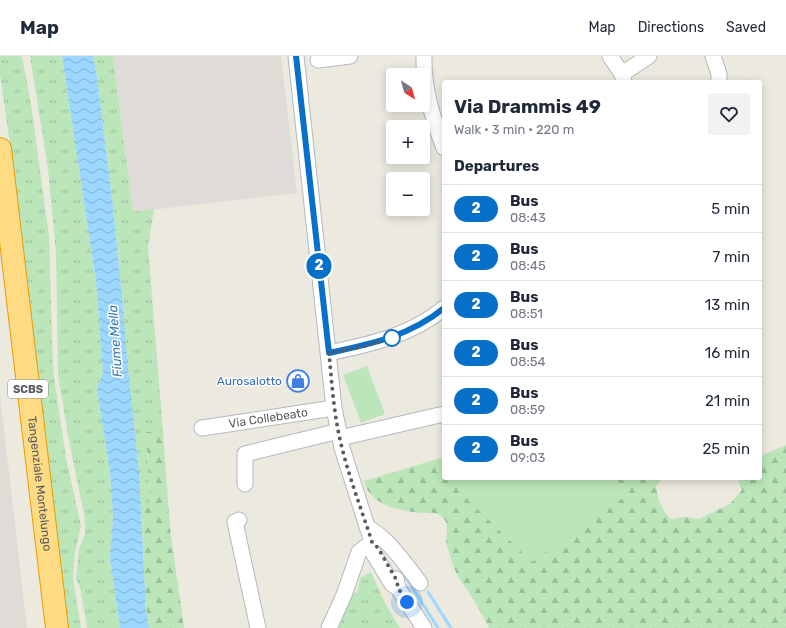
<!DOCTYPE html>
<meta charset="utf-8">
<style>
:root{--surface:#fff;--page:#f2f2f3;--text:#1f2937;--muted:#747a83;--line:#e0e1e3}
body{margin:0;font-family:Rubik,sans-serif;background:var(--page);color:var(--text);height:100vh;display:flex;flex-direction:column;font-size:15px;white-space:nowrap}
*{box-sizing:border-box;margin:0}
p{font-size:13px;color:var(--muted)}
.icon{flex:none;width:22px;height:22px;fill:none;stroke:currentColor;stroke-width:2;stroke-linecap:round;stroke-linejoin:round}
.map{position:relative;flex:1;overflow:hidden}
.sheet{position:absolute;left:442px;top:24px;width:320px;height:400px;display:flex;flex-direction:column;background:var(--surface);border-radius:4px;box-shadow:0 2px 10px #0003}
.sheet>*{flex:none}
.badge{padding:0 8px;border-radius:13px;font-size:14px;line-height:26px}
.needle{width:26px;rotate:143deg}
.tools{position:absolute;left:386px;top:12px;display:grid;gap:8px}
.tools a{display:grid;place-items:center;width:44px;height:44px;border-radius:4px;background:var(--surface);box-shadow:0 2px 10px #0003;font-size:20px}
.you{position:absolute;width:20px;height:20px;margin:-10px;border:3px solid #fff;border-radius:50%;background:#1a73e8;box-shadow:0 0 0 6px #1a73e833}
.map>.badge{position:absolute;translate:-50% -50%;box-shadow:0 0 0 2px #fff}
h2{padding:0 12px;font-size:15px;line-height:36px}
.round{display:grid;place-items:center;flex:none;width:42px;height:42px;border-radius:4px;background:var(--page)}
.headline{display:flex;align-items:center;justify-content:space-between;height:68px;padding:0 12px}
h1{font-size:19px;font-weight:700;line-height:30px}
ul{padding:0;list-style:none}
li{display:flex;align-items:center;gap:12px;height:48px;padding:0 12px;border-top:1px solid var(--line)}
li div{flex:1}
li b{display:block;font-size:15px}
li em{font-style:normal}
li .badge{min-width:44px;font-weight:700;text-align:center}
header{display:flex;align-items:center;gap:24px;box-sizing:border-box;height:56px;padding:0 20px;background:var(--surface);border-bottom:1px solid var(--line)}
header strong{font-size:19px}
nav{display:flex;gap:22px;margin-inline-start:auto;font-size:14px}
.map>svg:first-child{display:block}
.industrial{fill:#dfdcd7}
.grass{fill:url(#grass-tufts)}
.forest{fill:url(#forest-firs)}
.garden{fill:#bbe6b9}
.water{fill:url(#water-waves)}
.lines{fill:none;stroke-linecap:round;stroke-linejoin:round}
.stream{stroke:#9cd7ff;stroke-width:3}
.minor-casing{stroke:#b5b8bd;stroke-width:17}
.highway-casing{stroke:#eb9a00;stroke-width:24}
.minor{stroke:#fff;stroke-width:15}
.highway{stroke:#ffdc83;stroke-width:22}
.line-casing{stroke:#fff;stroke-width:9}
.line{stroke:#0970ca;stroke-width:6}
.walk{stroke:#585c61;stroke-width:4;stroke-dasharray:0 7.2}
.stop-dot{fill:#fff;stroke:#0970ca;stroke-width:2}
.labels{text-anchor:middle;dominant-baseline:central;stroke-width:3;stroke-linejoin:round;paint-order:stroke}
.shield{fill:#fff;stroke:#8a8d90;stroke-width:1}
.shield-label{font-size:11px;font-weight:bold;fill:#585c61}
.shop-label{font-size:12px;fill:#366cbe;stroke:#fff;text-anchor:end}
.street-label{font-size:12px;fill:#585c61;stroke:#fff}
.water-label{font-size:13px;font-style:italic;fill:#3678b6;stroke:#fff}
</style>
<header>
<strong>Map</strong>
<nav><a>Map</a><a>Directions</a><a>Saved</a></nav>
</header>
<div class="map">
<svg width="786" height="572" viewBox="0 0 786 572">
<defs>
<pattern id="grass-tufts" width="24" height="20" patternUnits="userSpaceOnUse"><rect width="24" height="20" fill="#bbe6b9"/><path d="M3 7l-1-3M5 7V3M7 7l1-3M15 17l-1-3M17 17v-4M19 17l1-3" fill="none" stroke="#9bbe9a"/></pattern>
<pattern id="forest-firs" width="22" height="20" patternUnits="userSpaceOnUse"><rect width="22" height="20" fill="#bbe6b9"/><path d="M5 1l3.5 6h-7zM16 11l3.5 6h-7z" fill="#9bbe9a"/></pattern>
<pattern id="water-waves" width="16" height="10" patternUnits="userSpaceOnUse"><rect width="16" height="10" fill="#9cd7ff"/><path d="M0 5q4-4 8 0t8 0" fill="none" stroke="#82b2d2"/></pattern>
</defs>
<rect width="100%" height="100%" fill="#ece9df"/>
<!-- industrial -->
<path class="industrial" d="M113 0H281L297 137 133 156Z
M0 339 9 416 27 572H0Z"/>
<!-- grass -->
<path class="grass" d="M0 0H22L31 48 49 180 53 314 66 402 81 470 75 496 73 523 81 572H65L16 155 10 88 0 19Z
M30 0H62L96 225 103 317 97 333 110 416 113 460 110 502 120 572H87L80 531 76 523 79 493 85 478V463L69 385 58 319 56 197 48 113Z
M93 0H113L133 156 154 153 148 191 163 375 146 377 151 455 140 447 139 416 126 303 123 251 113 150 97 21Z
M371 516 385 547 400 572H337L351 536 357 537 360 522Z"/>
<!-- forest -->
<path class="forest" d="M163 375 170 473 184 572H149C142 531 145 489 140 447L151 454 146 376Z
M786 389V572H489C483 559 475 547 468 535 463 528 458 521 455 514 451 506 450 498 447 490 444 480 452 467 440 459 436 456 428 457 422 457 401 455 370 450 364 425L444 401V422H462L468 444 625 440 616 422H663L656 430C658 443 661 454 671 463L685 461 699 463 730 448 742 434 737 422H760V400Z"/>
<!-- garden -->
<path class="garden" d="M367 310 385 358 361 367 343 319Z
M462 422H616L626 440 532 506 468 444Z"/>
<!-- water -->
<path class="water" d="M62 0H93L97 21 113 150 123 251 127 303 139 416 146 555 149 572H120L110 502 113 460 110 416 97 333 103 317 96 225Z"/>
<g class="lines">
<!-- stream -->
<path class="stream" d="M405 520 438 572
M428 536 451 572"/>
<!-- minor casing -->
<g class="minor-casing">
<g id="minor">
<path d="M296 0 334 352 342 392 372 486V495L392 528 398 532"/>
<path d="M424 0C423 32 433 63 444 92"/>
<path d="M610 0 622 18 624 26"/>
<path d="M713 0 719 18V26"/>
<path d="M318 4 350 0"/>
<path d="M622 18 649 0"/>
<path d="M329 297C371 288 410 280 444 252"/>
<path id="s1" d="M202 372 334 352"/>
<path d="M340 382 444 358"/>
<path d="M245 428V398L339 375"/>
<path d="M239 464 235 466 258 572"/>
<path d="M367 471C388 482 406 509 420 527"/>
<path d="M396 523 398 532 424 572"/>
<path d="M329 572 344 539 359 496 372 486"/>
</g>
</g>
<!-- highway casing -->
<g class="highway-casing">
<g id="highway">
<path id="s2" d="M0 93 57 572"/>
</g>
</g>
<!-- minor -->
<use href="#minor" class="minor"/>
<!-- highway -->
<use href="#highway" class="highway"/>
</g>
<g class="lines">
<!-- line casing -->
<g class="line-casing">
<path id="line" d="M296 0 329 297C371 288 410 280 444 252"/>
</g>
<!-- line -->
<use href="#line" class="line"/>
<!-- walk -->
<path class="walk" d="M392 282 366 290 329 297C332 329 334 361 342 392 350 424 362 455 372 486L378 492 397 525 398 532 407 546"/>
</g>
<!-- icons -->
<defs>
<g id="shop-ring" transform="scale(1.15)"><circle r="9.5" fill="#fff" stroke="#3f7fe0" stroke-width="1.5"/><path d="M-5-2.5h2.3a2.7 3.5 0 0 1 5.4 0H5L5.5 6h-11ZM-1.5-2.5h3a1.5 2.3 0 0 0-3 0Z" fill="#3f7fe0"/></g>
</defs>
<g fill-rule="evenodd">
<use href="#shop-ring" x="298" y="325"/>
</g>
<!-- markers -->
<circle class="stop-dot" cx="392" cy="282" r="8"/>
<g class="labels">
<!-- shield labels -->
<rect class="shield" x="8" y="324" width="40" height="18" rx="3"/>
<g class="shield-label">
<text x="28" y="333">SCBS</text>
</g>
<!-- shop labels -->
<g class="shop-label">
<text x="282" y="325">Aurosalotto</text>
</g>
<!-- street labels -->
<g class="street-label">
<text stroke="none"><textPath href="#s1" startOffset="67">Via Collebeato</textPath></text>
<text stroke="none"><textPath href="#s2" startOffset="337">Tangenziale Montelungo</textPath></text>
</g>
<!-- water labels -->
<g class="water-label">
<text transform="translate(115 285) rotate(-94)">Fiume Mella</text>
</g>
</g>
</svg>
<div class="tools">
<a><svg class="needle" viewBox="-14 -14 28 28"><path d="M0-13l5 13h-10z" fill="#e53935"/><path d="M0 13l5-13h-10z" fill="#747a83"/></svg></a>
<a>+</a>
<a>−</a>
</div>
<div class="you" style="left:407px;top:546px"></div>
<b class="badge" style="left:319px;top:210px;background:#0970ca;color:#fff">2</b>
<section class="sheet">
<div class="headline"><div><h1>Via Drammis 49</h1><p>Walk · 3 min · 220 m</p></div><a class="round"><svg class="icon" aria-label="heart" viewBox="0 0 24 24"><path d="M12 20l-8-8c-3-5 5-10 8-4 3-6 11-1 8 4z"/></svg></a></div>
<h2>Departures</h2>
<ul>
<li><span class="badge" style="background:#0970ca;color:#fff">2</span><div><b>Bus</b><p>08:43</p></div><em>5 min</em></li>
<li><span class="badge" style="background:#0970ca;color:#fff">2</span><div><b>Bus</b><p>08:45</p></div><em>7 min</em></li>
<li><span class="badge" style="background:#0970ca;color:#fff">2</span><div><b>Bus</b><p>08:51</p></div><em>13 min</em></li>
<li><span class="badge" style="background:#0970ca;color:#fff">2</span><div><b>Bus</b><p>08:54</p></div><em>16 min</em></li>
<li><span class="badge" style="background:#0970ca;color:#fff">2</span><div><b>Bus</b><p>08:59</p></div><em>21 min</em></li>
<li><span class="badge" style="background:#0970ca;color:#fff">2</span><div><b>Bus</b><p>09:03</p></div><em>25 min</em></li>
</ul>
</section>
</div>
